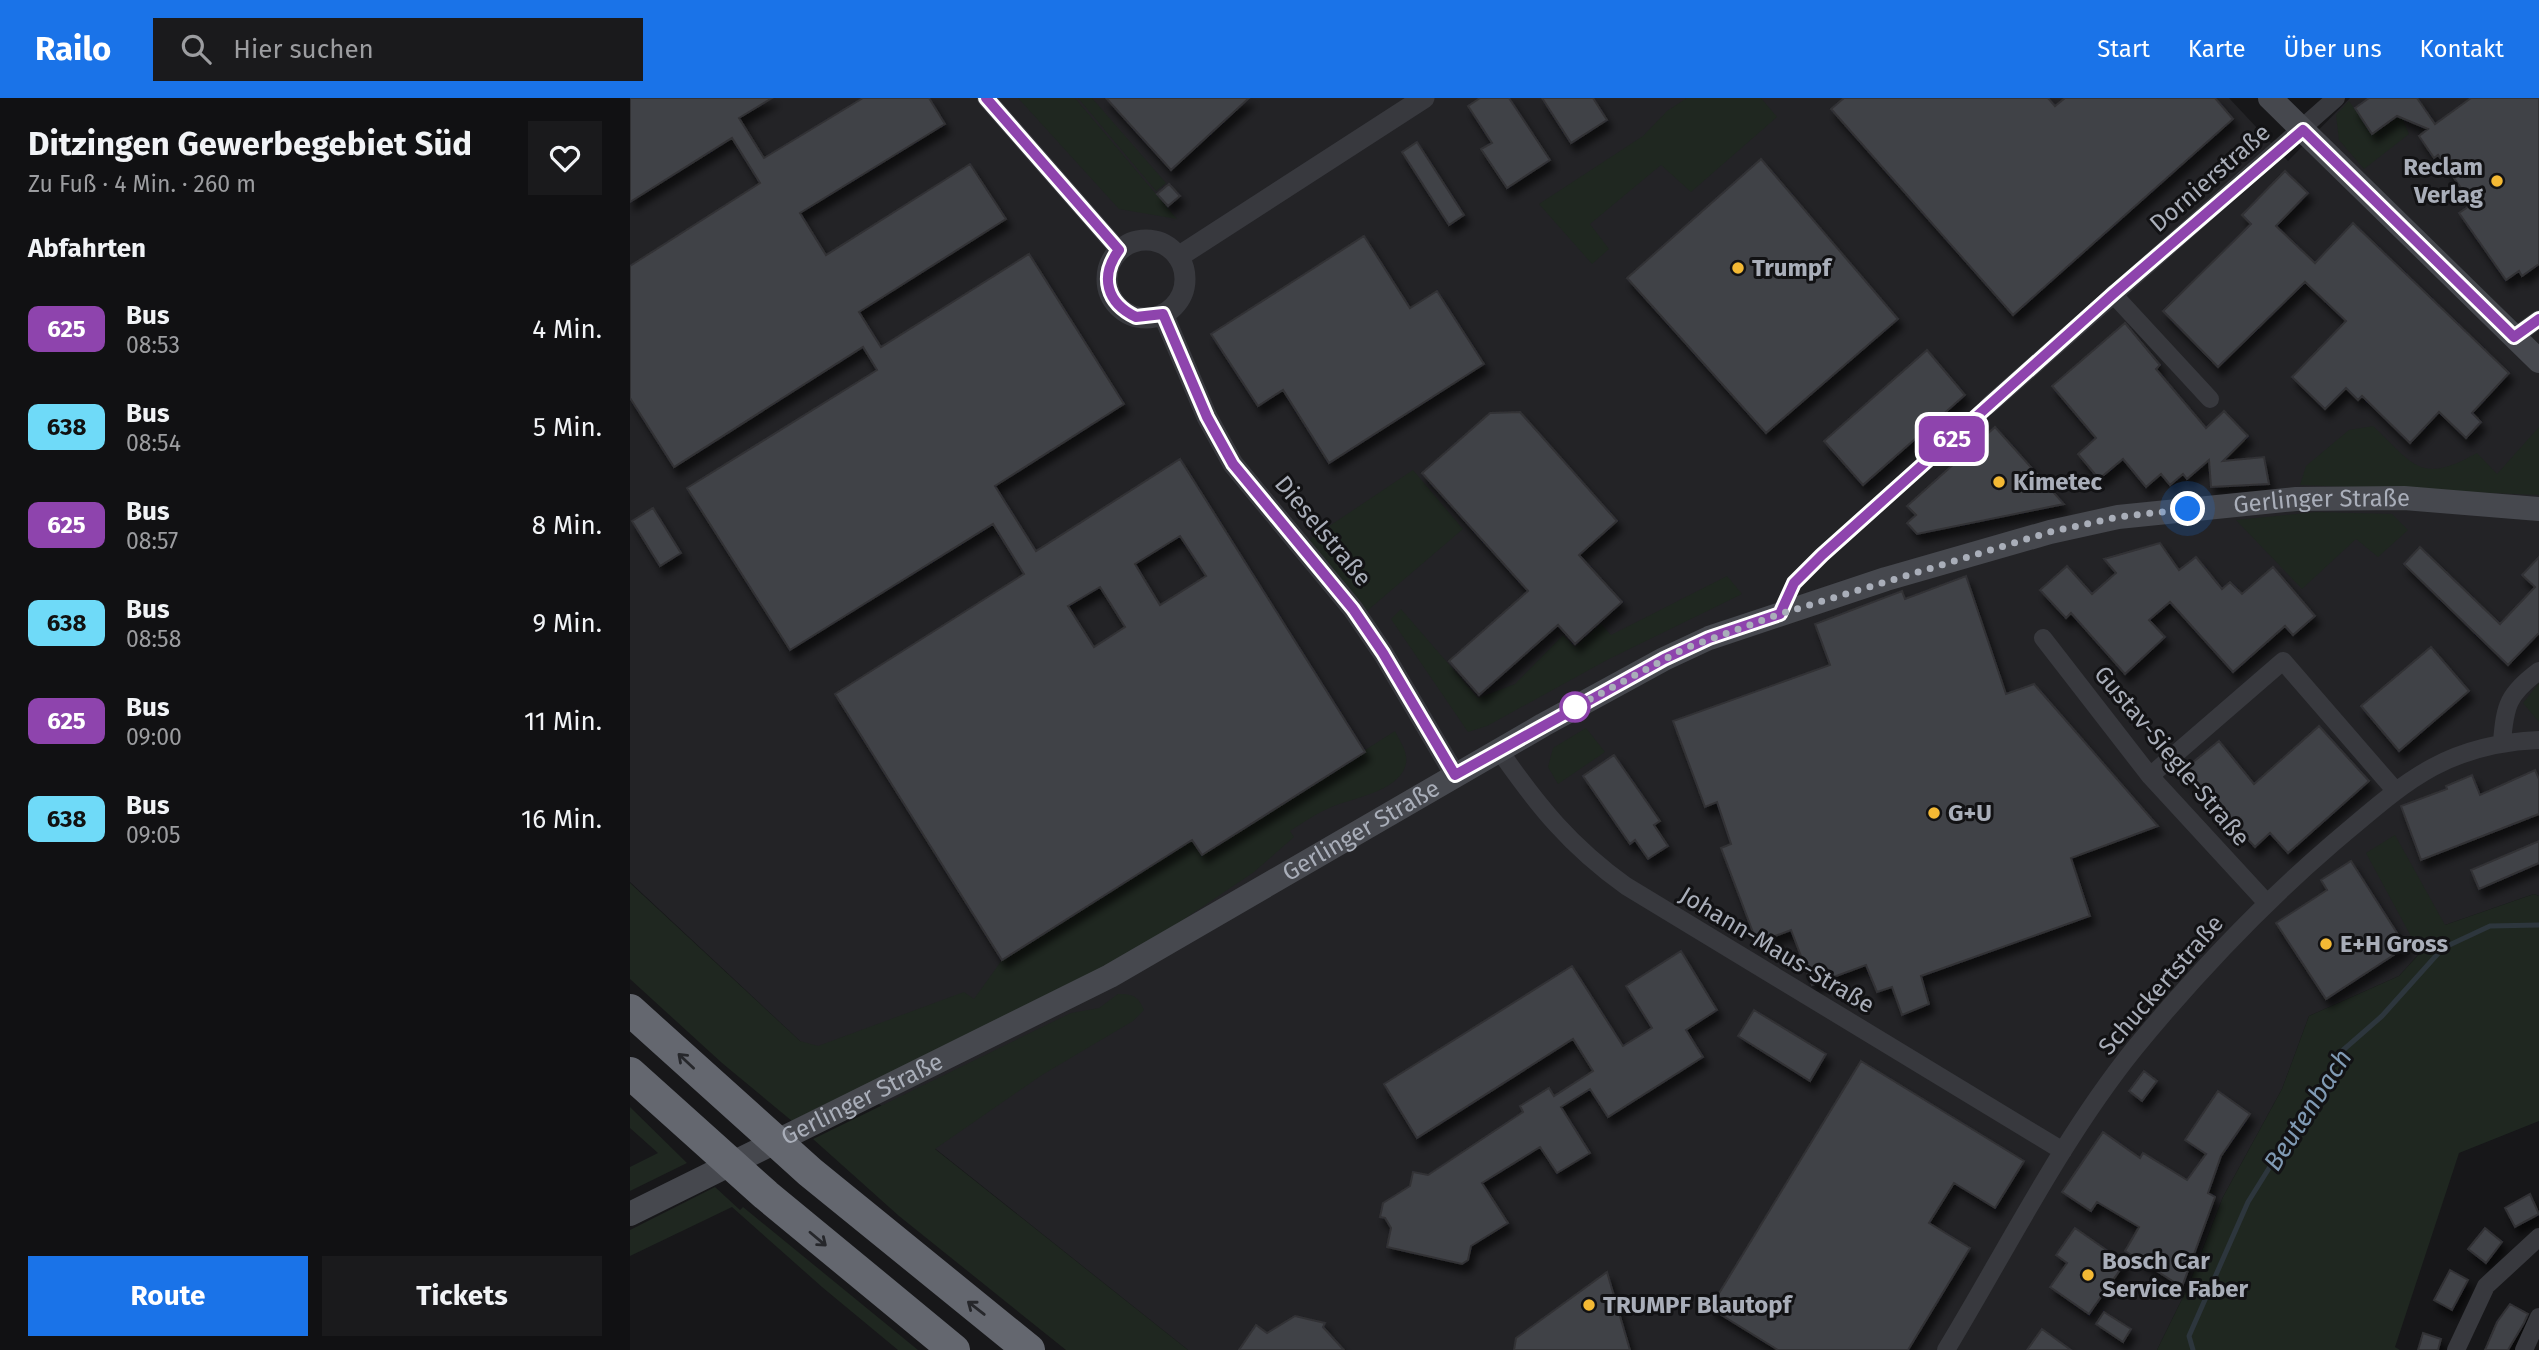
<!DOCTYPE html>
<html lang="de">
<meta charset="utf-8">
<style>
:root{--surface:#111113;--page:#1a1a1c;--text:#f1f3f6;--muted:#9c9da0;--accent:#1a73e8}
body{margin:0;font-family:"Fira Sans",sans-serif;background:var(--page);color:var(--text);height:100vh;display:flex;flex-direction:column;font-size:26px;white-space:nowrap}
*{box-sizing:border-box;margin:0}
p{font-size:23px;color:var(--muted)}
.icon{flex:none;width:38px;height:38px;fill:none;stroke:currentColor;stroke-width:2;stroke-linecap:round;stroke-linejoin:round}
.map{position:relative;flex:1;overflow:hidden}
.panel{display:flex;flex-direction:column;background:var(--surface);width:630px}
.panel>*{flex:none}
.badge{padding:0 14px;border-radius:10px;font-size:24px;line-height:46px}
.you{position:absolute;width:35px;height:35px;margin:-18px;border:5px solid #fff;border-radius:50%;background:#1a73e8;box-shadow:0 0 0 10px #1a73e833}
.map>.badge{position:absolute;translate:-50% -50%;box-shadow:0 0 0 4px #fff}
h2{padding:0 28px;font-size:26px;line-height:63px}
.round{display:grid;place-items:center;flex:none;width:74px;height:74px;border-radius:0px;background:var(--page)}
.headline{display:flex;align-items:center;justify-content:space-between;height:119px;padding:0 28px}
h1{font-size:33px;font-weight:700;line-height:52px}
.button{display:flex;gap:14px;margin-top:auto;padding:14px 28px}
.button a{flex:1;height:80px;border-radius:0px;background:var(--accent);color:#fff;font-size:28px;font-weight:700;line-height:80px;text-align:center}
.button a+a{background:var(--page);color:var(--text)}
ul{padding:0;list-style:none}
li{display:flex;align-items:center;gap:21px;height:98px;padding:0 28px}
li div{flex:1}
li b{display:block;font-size:26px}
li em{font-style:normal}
li .badge{min-width:77px;font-weight:700;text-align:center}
header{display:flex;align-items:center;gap:42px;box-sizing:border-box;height:98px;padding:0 35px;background:var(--accent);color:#fff}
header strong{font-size:33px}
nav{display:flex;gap:38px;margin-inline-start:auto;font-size:24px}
.search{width:490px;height:63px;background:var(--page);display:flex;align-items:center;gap:18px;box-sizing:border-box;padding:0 24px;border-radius:0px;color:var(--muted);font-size:26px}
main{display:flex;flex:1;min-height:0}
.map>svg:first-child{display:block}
.built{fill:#232326}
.green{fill:#1f2720}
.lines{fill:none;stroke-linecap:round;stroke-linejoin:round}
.stream{stroke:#2d363d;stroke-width:5}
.building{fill:#414246;stroke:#313135;stroke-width:2;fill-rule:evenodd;filter:url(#shadow)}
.minor{stroke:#38393e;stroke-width:18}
.tertiary{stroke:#38393e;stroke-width:21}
.secondary{stroke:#46484e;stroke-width:24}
.motorway{stroke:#64676f;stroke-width:32}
.oneway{stroke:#26272b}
.line-casing{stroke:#fff;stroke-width:16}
.line{stroke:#8e44ad;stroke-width:10}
.walk{stroke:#a9aeb9;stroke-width:7;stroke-dasharray:0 12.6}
.poi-dot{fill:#f4b934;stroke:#121214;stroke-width:2.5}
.stop-dot{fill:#fff;stroke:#8e44ad;stroke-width:3.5}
.labels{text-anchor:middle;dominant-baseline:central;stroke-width:6;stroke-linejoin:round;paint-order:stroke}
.poi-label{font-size:24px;font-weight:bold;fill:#a9aeb9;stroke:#121214;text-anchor:start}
.street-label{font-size:24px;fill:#a9aeb9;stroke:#121214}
.water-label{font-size:26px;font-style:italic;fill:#809ab4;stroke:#121214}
</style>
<header>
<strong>Railo</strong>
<div class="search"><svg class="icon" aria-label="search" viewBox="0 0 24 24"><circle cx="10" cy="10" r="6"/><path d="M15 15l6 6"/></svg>Hier suchen</div>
<nav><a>Start</a><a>Karte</a><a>Über uns</a><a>Kontakt</a></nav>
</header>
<main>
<section class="panel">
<div class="headline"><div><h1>Ditzingen Gewerbegebiet Süd</h1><p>Zu Fuß · 4 Min. · 260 m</p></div><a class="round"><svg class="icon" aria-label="heart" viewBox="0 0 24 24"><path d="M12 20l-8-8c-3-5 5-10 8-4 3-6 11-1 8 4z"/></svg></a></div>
<h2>Abfahrten</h2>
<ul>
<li><span class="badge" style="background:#8e44ad;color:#fff">625</span><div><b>Bus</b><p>08:53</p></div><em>4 Min.</em></li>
<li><span class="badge" style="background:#6fdaf8;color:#111">638</span><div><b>Bus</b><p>08:54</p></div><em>5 Min.</em></li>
<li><span class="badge" style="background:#8e44ad;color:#fff">625</span><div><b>Bus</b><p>08:57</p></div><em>8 Min.</em></li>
<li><span class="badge" style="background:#6fdaf8;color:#111">638</span><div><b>Bus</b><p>08:58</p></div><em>9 Min.</em></li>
<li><span class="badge" style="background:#8e44ad;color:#fff">625</span><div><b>Bus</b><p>09:00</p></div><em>11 Min.</em></li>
<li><span class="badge" style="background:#6fdaf8;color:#111">638</span><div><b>Bus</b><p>09:05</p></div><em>16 Min.</em></li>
</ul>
<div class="button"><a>Route</a><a>Tickets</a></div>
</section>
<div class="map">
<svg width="1909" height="1252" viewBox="0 0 1909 1252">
<defs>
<filter id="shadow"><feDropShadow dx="4.5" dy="8" stdDeviation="3.5" flood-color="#0009"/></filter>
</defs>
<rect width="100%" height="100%" fill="#171719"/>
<!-- built -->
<path class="built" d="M0 0H1599L1658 63 1720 0H1909V798L1904 796 1815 827 1769 878 1679 918 1652 991 1593 1099 1557 1191 1527 1252H558L170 943 0 784Z"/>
<!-- green -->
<path class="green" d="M388 0H445L547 121 489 111Z
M448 0H462L536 85 526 93Z
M1057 0H1131L1147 19 1061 94 1031 67 960 126 979 151 962 166 909 106 1013 38 1037 13Z
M1719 3 1742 37 1771 17 1779 36 1734 71 1709 42 1706 17Z
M1743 328C1784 367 1790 387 1847 355L1867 376 1909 329V397L1670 387 1676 368 1719 332Z
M783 372 833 431 737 513 674 445Z
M1686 414 1762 416 1778 432 1748 459 1726 441 1672 491 1606 422Z
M1097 478 1112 496 977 562 857 628 838 634 761 521 771 511 848 600 885 586 933 537 945 549 971 526 981 537Z
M1909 585V624L1893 605Z
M956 630 975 654 928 686 918 669 923 650Z
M765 633C770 644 780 656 775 669 767 693 724 700 704 708 688 714 674 724 660 733L664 739 624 774 507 853 162 1023 92 965 0 881V785L170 943 188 948 334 894 344 901 372 862 562 742 572 756Z
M1765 737 1815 827 1904 796 1909 798V1023L1829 1055 1765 1249 1770 1252H1527L1557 1191 1593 1099 1652 991 1679 918 1769 878 1790 855 1736 755Z
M488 896C503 896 508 898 514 912L503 923 412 977 305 1051 558 1252H436L269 1118 183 1041 441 915 469 910Z
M0 1009 57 1065 0 1093V1069L28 1055 0 1030Z
M85 1089 110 1112 113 1109 288 1252H268L192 1189 102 1109 0 1158V1132Z"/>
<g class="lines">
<!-- stream -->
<path class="stream" d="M1563 1252 1559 1238 1618 1104 1712 953 1752 918 1813 850 1860 828 1909 827"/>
</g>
<!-- building -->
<path class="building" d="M0 0H142L109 20 134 60 233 0H299L315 26 170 115 196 157 340 66 376 121 229 214 251 249 399 156 494 306 365 388 406 453 550 361 735 654 572 757 562 742 372 862 205 596 394 476 363 426 160 552 57 390 247 272 233 249 44 369 0 300V168L130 85 102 40 0 104ZM550 438 576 478 530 507 505 466ZM470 489 495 529 464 549 438 508Z
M476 0H619L541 72Z
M850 0H879L920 62 877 90 851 51 862 45 838 8Z
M912 0H963L977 22 941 45Z
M1214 0H1418L1425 8 1435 0H1585L1603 21 1383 217 1201 11Z
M1739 0H1787L1805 26 1841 0H1909V166L1892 178 1889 173 1876 182 1829 115 1842 106 1808 57 1804 60 1789 38 1798 31 1767 18 1742 36 1725 10Z
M787 44 834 117 819 127 772 54Z
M1131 61 1268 221 1136 335 997 180Z
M1655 73 1678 95 1646 128 1685 165 1723 125 1879 275 1842 315 1851 324 1836 340 1809 314 1780 345 1732 298 1728 302 1716 290 1695 311 1662 279 1716 223 1675 184 1588 269 1533 213 1621 126 1612 117Z
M539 86 550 98 538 108 527 96Z
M734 138 780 210 807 193 854 266 699 365 653 292 628 308 581 236Z
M1495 225 1530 267 1526 271 1576 330 1594 313 1618 338 1593 363 1634 359 1639 386 1581 389 1579 362 1557 381 1553 376 1540 387 1531 376 1516 389 1493 361 1469 381 1448 356 1466 340 1422 288Z
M1297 252 1335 297 1233 387 1194 343Z
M890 314 987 423 949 457 992 504 945 546 928 527 849 597 819 563 898 493 792 375 860 315Z
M1365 329 1434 406 1287 436 1277 425 1286 417 1277 408Z
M23 410 51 455 30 468 2 423Z
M1530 445 1549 472 1566 459 1592 491 1600 484 1612 496 1643 469 1685 518 1663 537 1655 528 1603 574 1540 504 1519 522 1535 539 1495 576 1441 515 1436 520 1410 492 1437 468 1462 496 1486 475 1474 461Z
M1790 449 1870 526 1905 489 1892 477 1909 459V535L1878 567 1774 466Z
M1336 478 1376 596 1404 586 1528 728 1441 760 1460 818 1291 878 1299 906 1272 917 1262 889 1247 894 1236 867 1182 887 1161 832 1127 845 1091 750 1101 746 1087 704 1075 709 1043 623 1200 567 1185 526 1272 493 1275 501Z
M1801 549 1839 593 1769 653 1731 608Z
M1689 628 1739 683 1658 755 1640 735 1625 749 1601 724 1596 728 1552 673 1589 643 1624 686Z
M984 657 1030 723 1024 727 1038 748 1018 761 1005 742 1000 746 953 678Z
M1905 672 1909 681V716L1791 762 1771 708 1817 691 1816 688 1842 677 1850 697Z
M1909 743V765L1849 791 1841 772Z
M1721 763 1776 849 1696 901 1646 825 1697 792 1691 782Z
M1051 853 1087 912 1056 932 1073 959 978 1019 960 991 931 1009 960 1055 927 1075 910 1049 852 1085 878 1125 841 1148 838 1162 832 1166 757 1149 761 1130 755 1120 750 1119 753 1105 780 1088 783 1074 798 1077 893 1014 890 1008 919 990 924 998 963 973 943 941 787 1040 754 986 942 868 993 948 1022 930 996 888Z
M1124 912 1196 956 1180 983 1108 938Z
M1231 963 1394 1063 1365 1110 1324 1085 1299 1125 1340 1150 1278 1252H1148L1080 1210Z
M1514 973 1527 983 1512 1003 1499 993Z
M1588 993 1620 1016 1591 1058 1578 1095 1585 1099 1552 1189 1495 1153 1509 1129 1467 1104 1461 1113 1432 1094 1473 1034 1510 1060 1513 1055 1557 1082 1576 1056 1555 1042Z
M1900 1096 1909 1116 1885 1129 1875 1110Z
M1445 1130 1495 1165 1459 1216 1420 1189 1437 1165 1426 1157Z
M1855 1130 1872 1144 1856 1165 1838 1151Z
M1820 1172 1838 1182 1822 1212 1804 1202Z
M977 1174 1000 1252H884L886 1240Z
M1880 1206 1898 1216 1894 1225 1878 1252H1855L1867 1224Z
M1474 1214 1501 1231 1493 1244 1466 1226Z
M665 1218 695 1225 693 1229 714 1252H609L626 1227 637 1235Z
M1412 1231 1441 1252H1397Z
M1793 1235 1811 1241 1808 1252H1788Z"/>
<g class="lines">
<!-- minor -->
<path class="minor" d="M356 0 489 152
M1483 196 1580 301
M1884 239 1909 221
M1358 308 1706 0
M1413 540 1520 678 1636 804
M1872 644C1875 607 1878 596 1909 573
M869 652C908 708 940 748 996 788L1433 1053
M1520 678 1653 563 1764 691
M1316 1252C1376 1153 1431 1042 1504 951 1564 878 1630 808 1702 746 1772 687 1812 646 1909 642
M1826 1252 1856 1188 1909 1139
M1894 1252 1909 1219"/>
<!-- tertiary -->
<path class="tertiary" d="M477 181a39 39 0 1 1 78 0a39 39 0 1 1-78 0Z
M548 159 794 0
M533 216 577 319 603 366 723 511 753 555 825 677"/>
<!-- secondary -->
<g class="secondary">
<path d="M1640 0 1909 263"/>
<path id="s1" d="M0 1116 480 878 913 627 1034 561 1079 540 1256 481 1420 434 1488 419 1666 401 1774 400 1909 411"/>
</g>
<!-- motorway -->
<path class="motorway" d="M0 912 180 1074 399 1252
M0 975 136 1097 324 1252"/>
</g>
<!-- one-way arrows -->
<defs><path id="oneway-shaft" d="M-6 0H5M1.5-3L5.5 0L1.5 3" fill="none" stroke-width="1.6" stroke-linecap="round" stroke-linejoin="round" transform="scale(1.75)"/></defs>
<g class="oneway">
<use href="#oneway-shaft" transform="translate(56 963) rotate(-137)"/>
<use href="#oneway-shaft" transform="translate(188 1141) rotate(40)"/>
<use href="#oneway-shaft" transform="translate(346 1210) rotate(-142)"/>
</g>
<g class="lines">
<!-- line casing -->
<g class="line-casing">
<path id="line" d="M356 0 489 152C469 179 477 205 506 219L533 216 577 319 603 366 723 511 753 555 825 677 1034 561 1079 540 1150 516 1164 485 1192 457 1483 196 1673 32 1884 239 1909 221"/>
</g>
<!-- line -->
<use href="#line" class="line"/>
<!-- walk -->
<path class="walk" d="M945 609 936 614 1056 550 1150 516 1420 434 1488 419 1558 411"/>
</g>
<!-- markers -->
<g class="poi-dot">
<circle cx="1867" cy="83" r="7"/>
<circle cx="1108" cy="170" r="7"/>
<circle cx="1369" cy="384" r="7"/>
<circle cx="1304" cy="715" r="7"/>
<circle cx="1696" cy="846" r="7"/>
<circle cx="1458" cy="1177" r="7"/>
<circle cx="959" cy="1207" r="7"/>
</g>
<circle class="stop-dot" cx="945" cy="609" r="14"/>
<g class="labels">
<!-- poi labels -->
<g class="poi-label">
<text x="1853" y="69" text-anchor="end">Reclam<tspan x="1853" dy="28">Verlag</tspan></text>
<text x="1122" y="170">Trumpf</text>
<text x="1383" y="384">Kimetec</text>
<text x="1318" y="715">G+U</text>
<text x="1710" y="846">E+H Gross</text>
<text x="1472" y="1163">Bosch Car<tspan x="1472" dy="28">Service Faber</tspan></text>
<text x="973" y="1207">TRUMPF Blautopf</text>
</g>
<!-- street labels -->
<g class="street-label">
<text transform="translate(1580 80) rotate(-41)">Dornierstraße</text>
<text stroke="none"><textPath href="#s1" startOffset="1855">Gerlinger Straße</textPath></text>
<text transform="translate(693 433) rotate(50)">Dieselstraße</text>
<text transform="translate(1542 658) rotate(50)">Gustav-Siegle-Straße</text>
<text stroke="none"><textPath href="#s1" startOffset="826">Gerlinger Straße</textPath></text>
<text transform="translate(1147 852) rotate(31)">Johann-Maus-Straße</text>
<text transform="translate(1531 887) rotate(-49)">Schuckertstraße</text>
<text stroke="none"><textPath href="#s1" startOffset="259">Gerlinger Straße</textPath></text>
</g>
<!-- water labels -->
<g class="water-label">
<text transform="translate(1678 1012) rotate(-57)">Beutenbach</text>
</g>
</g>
</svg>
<div class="you" style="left:1558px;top:411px"></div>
<b class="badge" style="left:1322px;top:341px;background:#8e44ad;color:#fff">625</b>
</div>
</main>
